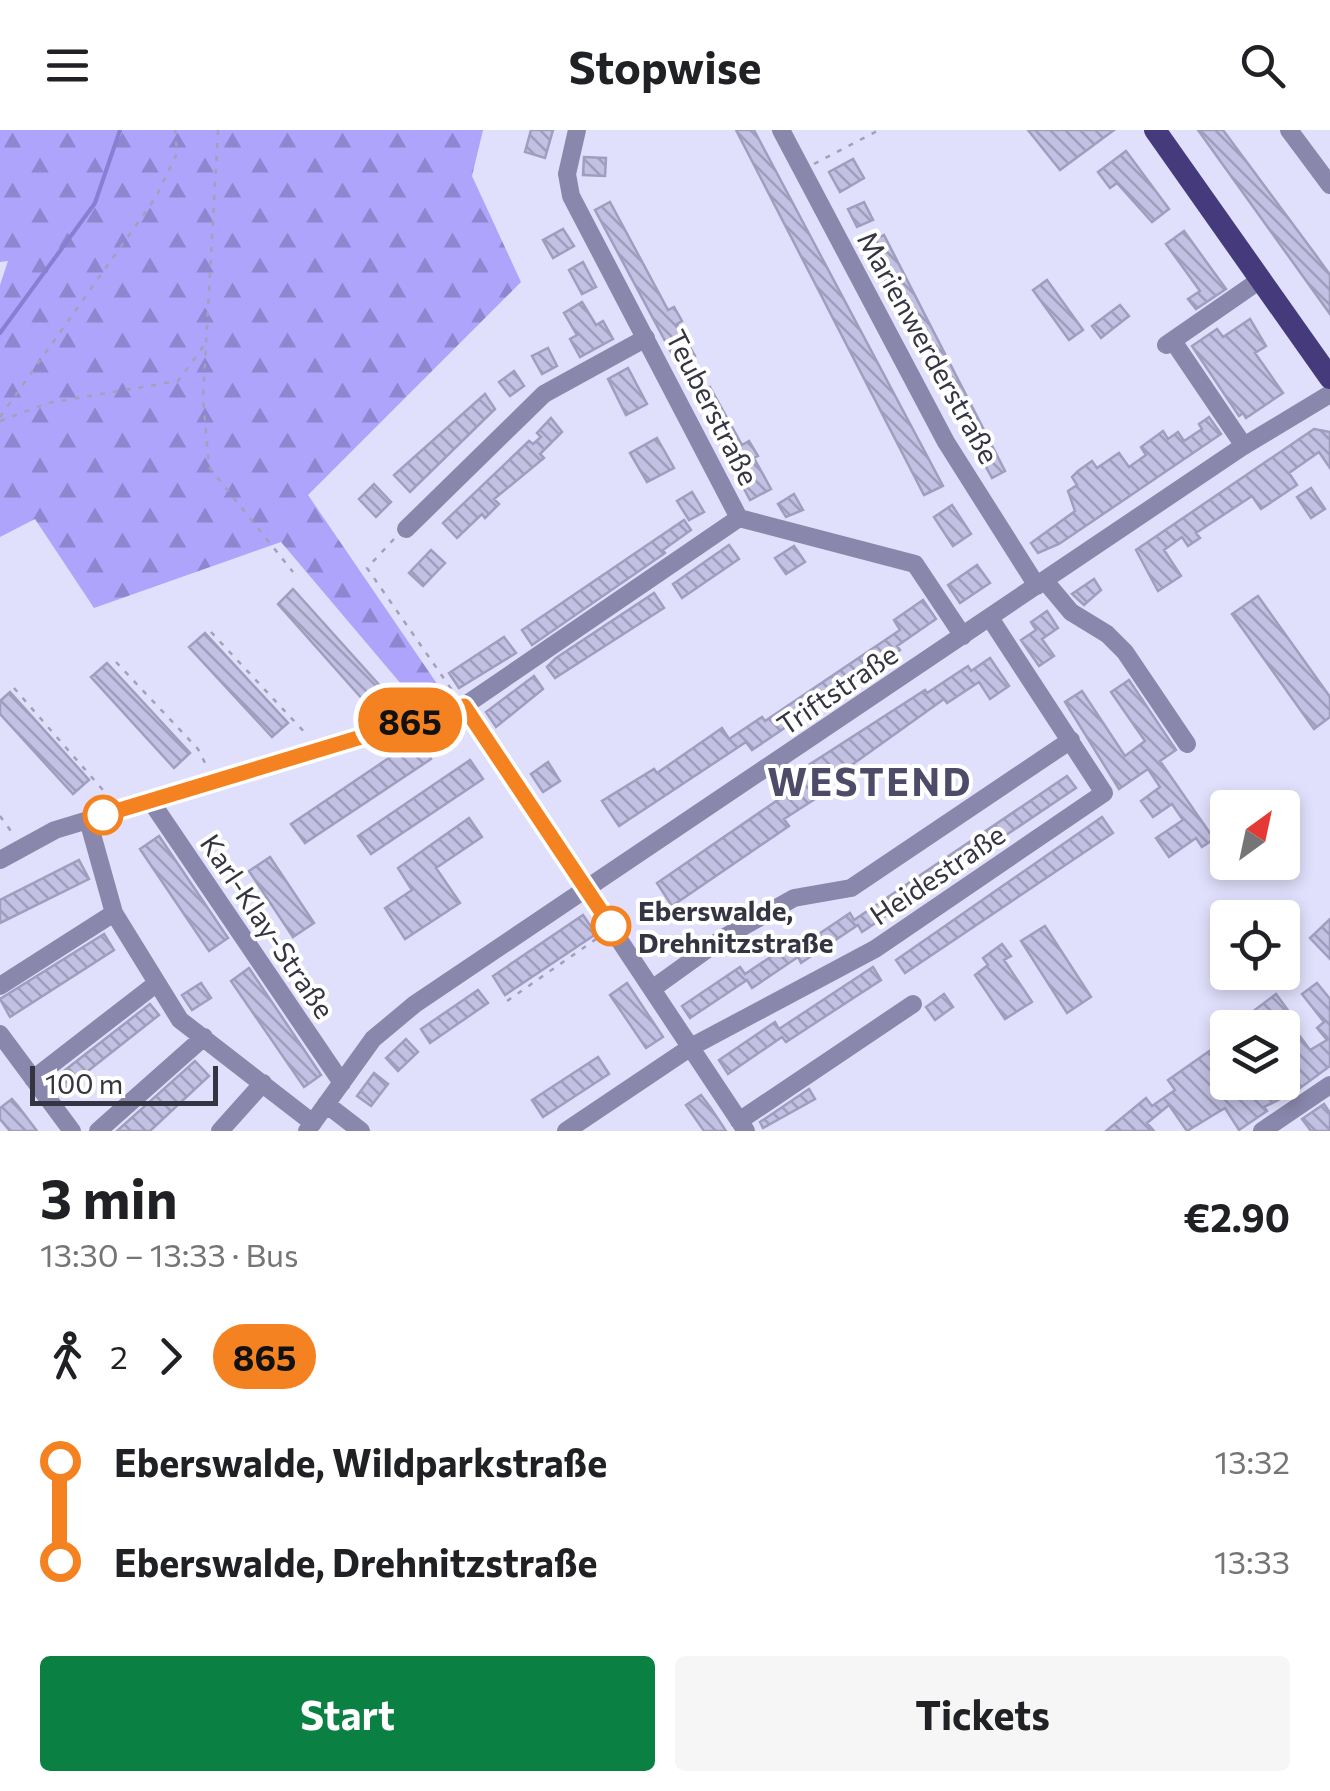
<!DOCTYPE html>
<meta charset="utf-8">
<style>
:root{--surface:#fff;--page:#f6f6f6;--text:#202124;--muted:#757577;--accent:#0b8043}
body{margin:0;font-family:Commissioner,sans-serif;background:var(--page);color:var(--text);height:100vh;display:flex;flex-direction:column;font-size:38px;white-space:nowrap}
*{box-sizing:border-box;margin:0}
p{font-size:32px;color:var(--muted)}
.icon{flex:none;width:55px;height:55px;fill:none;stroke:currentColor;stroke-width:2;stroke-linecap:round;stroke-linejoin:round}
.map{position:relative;height:1001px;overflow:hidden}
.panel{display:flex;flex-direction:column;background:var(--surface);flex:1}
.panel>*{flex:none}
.badge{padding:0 20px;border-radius:32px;font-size:35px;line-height:65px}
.needle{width:65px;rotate:33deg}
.buttons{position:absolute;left:1210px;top:660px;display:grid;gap:20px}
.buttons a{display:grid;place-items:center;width:90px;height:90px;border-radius:10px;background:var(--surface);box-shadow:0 5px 15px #0003;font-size:50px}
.scale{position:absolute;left:30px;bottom:25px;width:188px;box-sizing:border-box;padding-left:10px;border:5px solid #353442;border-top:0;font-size:28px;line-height:35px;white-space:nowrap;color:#353442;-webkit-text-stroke:8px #fff;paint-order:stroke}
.map>.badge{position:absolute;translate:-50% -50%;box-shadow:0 0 0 5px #fff}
.legs{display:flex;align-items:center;gap:15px;height:110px;padding:0 40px;font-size:32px}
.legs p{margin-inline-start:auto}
.overview{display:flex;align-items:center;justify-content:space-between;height:170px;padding:0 40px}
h1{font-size:55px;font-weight:700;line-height:75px}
.button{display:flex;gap:20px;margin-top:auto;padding:20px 40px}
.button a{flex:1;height:115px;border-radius:10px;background:var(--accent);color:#fff;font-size:40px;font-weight:700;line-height:115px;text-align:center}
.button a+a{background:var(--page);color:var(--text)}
ul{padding:0 40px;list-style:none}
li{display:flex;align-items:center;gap:35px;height:100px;font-size:38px}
li i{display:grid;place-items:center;width:15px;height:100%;margin:0 12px;background:currentColor}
li i::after{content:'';width:25px;height:25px;margin:-12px;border:8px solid;border-radius:50%;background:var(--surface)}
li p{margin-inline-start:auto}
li:first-child i{background:linear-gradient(#0000 50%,currentColor 0)}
li:last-child i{background:linear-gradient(currentColor 50%,#0000 0)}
header{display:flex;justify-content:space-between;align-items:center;height:130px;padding:0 40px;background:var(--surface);font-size:45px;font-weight:700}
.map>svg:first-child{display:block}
.forest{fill:url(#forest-firs)}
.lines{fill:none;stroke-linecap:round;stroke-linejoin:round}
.stream{stroke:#887ed2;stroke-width:4}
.building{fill:url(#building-back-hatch);stroke:#a09ebf;stroke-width:2.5}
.path{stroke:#a2a1b8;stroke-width:2.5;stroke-dasharray:5 8;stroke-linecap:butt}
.minor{stroke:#8a87ad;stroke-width:18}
.major{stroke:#453a7b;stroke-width:22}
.line-1-casing{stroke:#fff;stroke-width:22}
.line-1{stroke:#f58220;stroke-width:15}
.stop-1-dot{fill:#fff;stroke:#f58220;stroke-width:5}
.labels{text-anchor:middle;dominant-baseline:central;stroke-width:8;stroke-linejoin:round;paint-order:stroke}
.street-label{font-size:28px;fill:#353442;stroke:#fff}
.stop-label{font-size:28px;font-weight:bold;fill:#353442;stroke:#fff;text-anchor:start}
.district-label{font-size:38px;font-weight:bold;letter-spacing:2.5px;fill:#4e4b69;stroke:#fff}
</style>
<header><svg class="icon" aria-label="menu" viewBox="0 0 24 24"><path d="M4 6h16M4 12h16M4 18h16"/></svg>Stopwise<svg class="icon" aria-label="search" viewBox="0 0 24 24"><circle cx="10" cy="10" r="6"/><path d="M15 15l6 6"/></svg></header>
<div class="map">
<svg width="1330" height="1001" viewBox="0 0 1330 1001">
<defs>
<pattern id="forest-firs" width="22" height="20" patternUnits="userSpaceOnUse" patternTransform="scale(2.5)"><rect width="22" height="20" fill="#aea4fc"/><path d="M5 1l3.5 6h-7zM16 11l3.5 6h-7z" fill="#8e86ce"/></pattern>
<pattern id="building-back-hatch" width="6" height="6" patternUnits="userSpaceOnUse" patternTransform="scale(2.5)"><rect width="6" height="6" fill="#c2c0e3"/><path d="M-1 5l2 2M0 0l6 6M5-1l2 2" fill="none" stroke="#9e9dba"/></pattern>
</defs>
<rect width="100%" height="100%" fill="#e1e0fc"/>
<!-- forest -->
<path class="forest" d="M0 0H483L472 46 521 152 308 365 442 561 418 574 281 412 94 478 35 389 0 407V155L8 131 0 132Z"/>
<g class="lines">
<!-- stream -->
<path class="stream" d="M0 203 95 73 120 0"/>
</g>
<!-- building -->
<path class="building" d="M531 0H553L545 28 525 22Z
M736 0H754L943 356 924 365Z
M1028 0H1114L1060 40Z
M1198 0H1223L1315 124 1330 145V184Z
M1126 21 1169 79 1152 92 1117 53 1110 58 1098 42Z
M584 27 606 28 605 46 583 45Z
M853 29 864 48 840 62 829 42Z
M610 72 668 180 674 177 682 191 677 194 695 226 678 235 595 80Z
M864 72 873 90 857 97 848 79Z
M563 99 574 116 553 128 543 110Z
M1184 101 1226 159 1196 179 1188 169 1200 161 1166 114Z
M884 105 1005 341 992 348 866 114Z
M583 132 596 157 582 164 569 140Z
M1047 150 1083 200 1069 210 1033 160Z
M582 172 596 195 603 191 613 209 580 227 570 209 577 205 564 183Z
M1120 175 1129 186 1101 208 1092 196Z
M1250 189 1266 216 1255 223 1283 263 1246 288 1243 283 1239 286 1192 216 1217 199 1223 207Z
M548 218 557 236 542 244 532 226Z
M628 238 647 274 626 285 608 249Z
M514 241 524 256 510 266 499 252Z
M710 257 742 315 749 311 758 326 754 328 771 359 750 370 694 265Z
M485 264 495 279 410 362 394 345Z
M1209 287 1221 304 1059 414 1038 423 1031 413 1075 381 1068 361 1077 355 1072 347 1078 341 1092 331 1097 338 1119 323 1129 337 1146 325 1141 317 1163 301 1168 309 1178 302 1184 311 1202 299 1199 294Z
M551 288 562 302 540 324 544 328 494 369 499 374 485 388 482 384 457 408 443 393 529 311 533 314 541 307 537 303Z
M1314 299 1330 302V338L1319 322 1289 343 1297 355 1261 379 1252 366 1196 403 1200 408 1188 416 1182 407 1164 420 1181 446 1158 461 1136 420Z
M657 308 674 338 647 352 630 323Z
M374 354 391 372 376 387 359 369Z
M1311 358 1325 379 1311 388 1297 367Z
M692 362 704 382 689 390 677 371Z
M794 364 803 380 786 387 778 374Z
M952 375 971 404 953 416 934 387Z
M684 390 691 400 663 420 665 423 532 515 522 500Z
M729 415 739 429 682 468 673 454Z
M794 416 805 432 786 444 775 428Z
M431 420 445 433 423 456 409 443Z
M977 435 990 453 960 473 948 455Z
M1094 449 1101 460 1084 475 1072 464Z
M293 459 381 557 365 572 278 474Z
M654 463 664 478 555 548 547 537 556 528Z
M1258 466 1330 567V587L1314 599 1232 484Z
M923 470 936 489 897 516 900 520 752 620 746 612 619 696 602 671 654 639 657 643 722 598 729 609 762 587 765 591 900 500 894 490Z
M1047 481 1058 498 1042 509 1054 526 1039 536 1021 510 1036 500 1031 492Z
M205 503 288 593 272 607 189 517Z
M504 507 516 523 459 558 449 543Z
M990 528 1009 556 990 569 979 552 947 573 944 569 811 664 815 669 784 689 789 696 672 776 657 753 782 667 776 656 925 560 927 563 968 536 971 541Z
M107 533 190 623 174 638 91 547Z
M534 546 543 559 496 597 486 582Z
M1129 550 1176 620 1160 631 1214 709 1202 717 1196 708 1169 727 1156 708 1183 690 1172 674 1153 687 1141 671 1160 657 1148 639 1119 659 1065 572 1082 561 1125 626 1145 611 1111 562Z
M10 562 89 650 73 664 0 584V571Z
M417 609 431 629 305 713 291 694Z
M470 630 483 649 371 724 358 706Z
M548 632 560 651 543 662 531 644Z
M1067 646 1076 658 862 802 858 795 801 833 798 827 752 858 747 850 690 888 682 876 740 837 745 844 790 814 795 820 850 783 854 790Z
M1102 687 1113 703 905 843 896 830Z
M469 688 482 707 436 738 460 773 405 809 385 778 412 760 398 738Z
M159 706 228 808 209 821 140 719Z
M270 727 314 793 293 807 249 741Z
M79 730 89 749 0 793V770Z
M583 785 596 804 505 865 493 846Z
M1330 789V829L1310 808Z
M1045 796 1091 867 1067 883 1021 811Z
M104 804 114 820 10 887 0 869Z
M1002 814 1011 826 1004 830 1032 872 1005 889 975 845 988 835 983 828Z
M873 837 881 850 786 912 782 907 728 944 719 930 775 892 779 899Z
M249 838 321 945 304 957 231 851Z
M201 853 211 868 192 880 182 865Z
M627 853 663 907 646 918 610 865Z
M1317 853 1330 869V936L1296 961 1264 977 1267 981 1239 1000 1225 978 1187 1001 1169 975 1147 993 1154 1001H1106L1146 968 1152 976 1175 960 1168 950 1228 908V952L1282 953V939L1292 932 1282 917 1299 905 1310 920 1327 910 1317 898 1324 892 1302 864Z
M478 860 488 873 430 913 421 899Z
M944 864 953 877 935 890 926 877Z
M1276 864 1290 883 1275 894 1231 898Z
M150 874 159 885 60 963 51 951Z
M406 909 418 922 398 941 386 928Z
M598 927 609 944 543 987 532 970Z
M195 931 209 946 150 1001H117Z
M374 943 388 954 371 976 357 966Z
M809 959 815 969 763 998 760 992Z
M701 965 710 977 726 1001H704L686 975Z
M12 969 18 976 37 1001H10L0 989V978Z
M1324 974 1330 983V1001H1311L1302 989Z"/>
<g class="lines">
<!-- path -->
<path class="path" d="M218 0 203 268 209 337 293 442
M814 34 879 0
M0 287 156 67 177 23 175 0
M0 291 48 273 178 251 208 210
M394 409 367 438 454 563
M211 502 308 606
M116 532 198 619 207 637
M14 558 109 667
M0 686 13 704
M507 871 599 807"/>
<!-- minor -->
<path class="minor" d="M577 0 567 44 571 66 739 388 915 434 963 506
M781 0 946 312 1037 456
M1289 0 1330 55
M1173 211 1244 316
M1166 215 1260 150
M406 399 544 264 646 208
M1045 451 1071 482 1107 504 1125 522 1187 614
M464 576 746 1001
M150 670 342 953
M88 690 114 783 180 890 313 993
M0 730 55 700 464 576 739 388
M0 856 114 783
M652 859 723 808 794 768 851 758 1071 610
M0 904 72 1001
M33 949 157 853
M326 974 361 1001
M739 991 913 874
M98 1001 204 907
M220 1001 263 953
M307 1001 373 909 415 874 1242 317 1330 264
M566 1001 691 917 875 819 1104 663 990 488
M1262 1001 1330 955"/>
<!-- major -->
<path class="major" d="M1155 0 1330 248"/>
</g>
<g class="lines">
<!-- line-1 casing -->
<g class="line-1-casing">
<path id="line-1" d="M103 685 464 576 611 796"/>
</g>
<!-- line-1 -->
<use href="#line-1" class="line-1"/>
</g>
<!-- markers -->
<g class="stop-1-dot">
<circle cx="103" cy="685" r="18"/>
<circle cx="611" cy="796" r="18"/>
</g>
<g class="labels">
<!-- street labels -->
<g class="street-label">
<text transform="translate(929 217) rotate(61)">Marienwerderstraße</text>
<text transform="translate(713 277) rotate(63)">Teuberstraße</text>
<text transform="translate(837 559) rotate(-34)">Triftstraße</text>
<text transform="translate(937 744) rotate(-34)">Heidestraße</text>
<text transform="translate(268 796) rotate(56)">Karl-Klay-Straße</text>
</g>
<!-- stop labels -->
<g class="stop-label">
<text x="638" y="780">Eberswalde,<tspan x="638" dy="32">Drehnitzstraße</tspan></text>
</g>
<!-- district labels -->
<g class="district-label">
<text x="870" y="650">WESTEND</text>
</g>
</g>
</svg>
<div class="buttons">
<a><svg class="needle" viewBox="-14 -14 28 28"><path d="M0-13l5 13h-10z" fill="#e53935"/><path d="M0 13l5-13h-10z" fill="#757577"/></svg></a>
<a><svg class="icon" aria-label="locate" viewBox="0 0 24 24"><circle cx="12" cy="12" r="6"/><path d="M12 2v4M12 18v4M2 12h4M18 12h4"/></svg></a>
<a><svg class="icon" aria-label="layers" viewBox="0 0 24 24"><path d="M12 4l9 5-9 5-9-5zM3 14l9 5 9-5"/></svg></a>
</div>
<div class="scale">100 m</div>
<b class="badge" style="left:410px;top:590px;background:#f58220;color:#111">865</b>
</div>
<section class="panel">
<div class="overview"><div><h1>3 min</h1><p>13:30 – 13:33 · Bus</p></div><b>€2.90</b></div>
<div class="legs"><svg class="icon" aria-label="walk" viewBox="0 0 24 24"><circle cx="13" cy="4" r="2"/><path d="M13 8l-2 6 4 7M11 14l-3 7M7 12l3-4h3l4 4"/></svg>2<svg class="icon" aria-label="forward" viewBox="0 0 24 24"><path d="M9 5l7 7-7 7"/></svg><b class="badge" style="background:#f58220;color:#111">865</b></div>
<ul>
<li><i style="color:#f58220"></i><b>Eberswalde, Wildparkstraße</b><p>13:32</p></li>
<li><i style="color:#f58220"></i><b>Eberswalde, Drehnitzstraße</b><p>13:33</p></li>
</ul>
<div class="button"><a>Start</a><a>Tickets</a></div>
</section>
